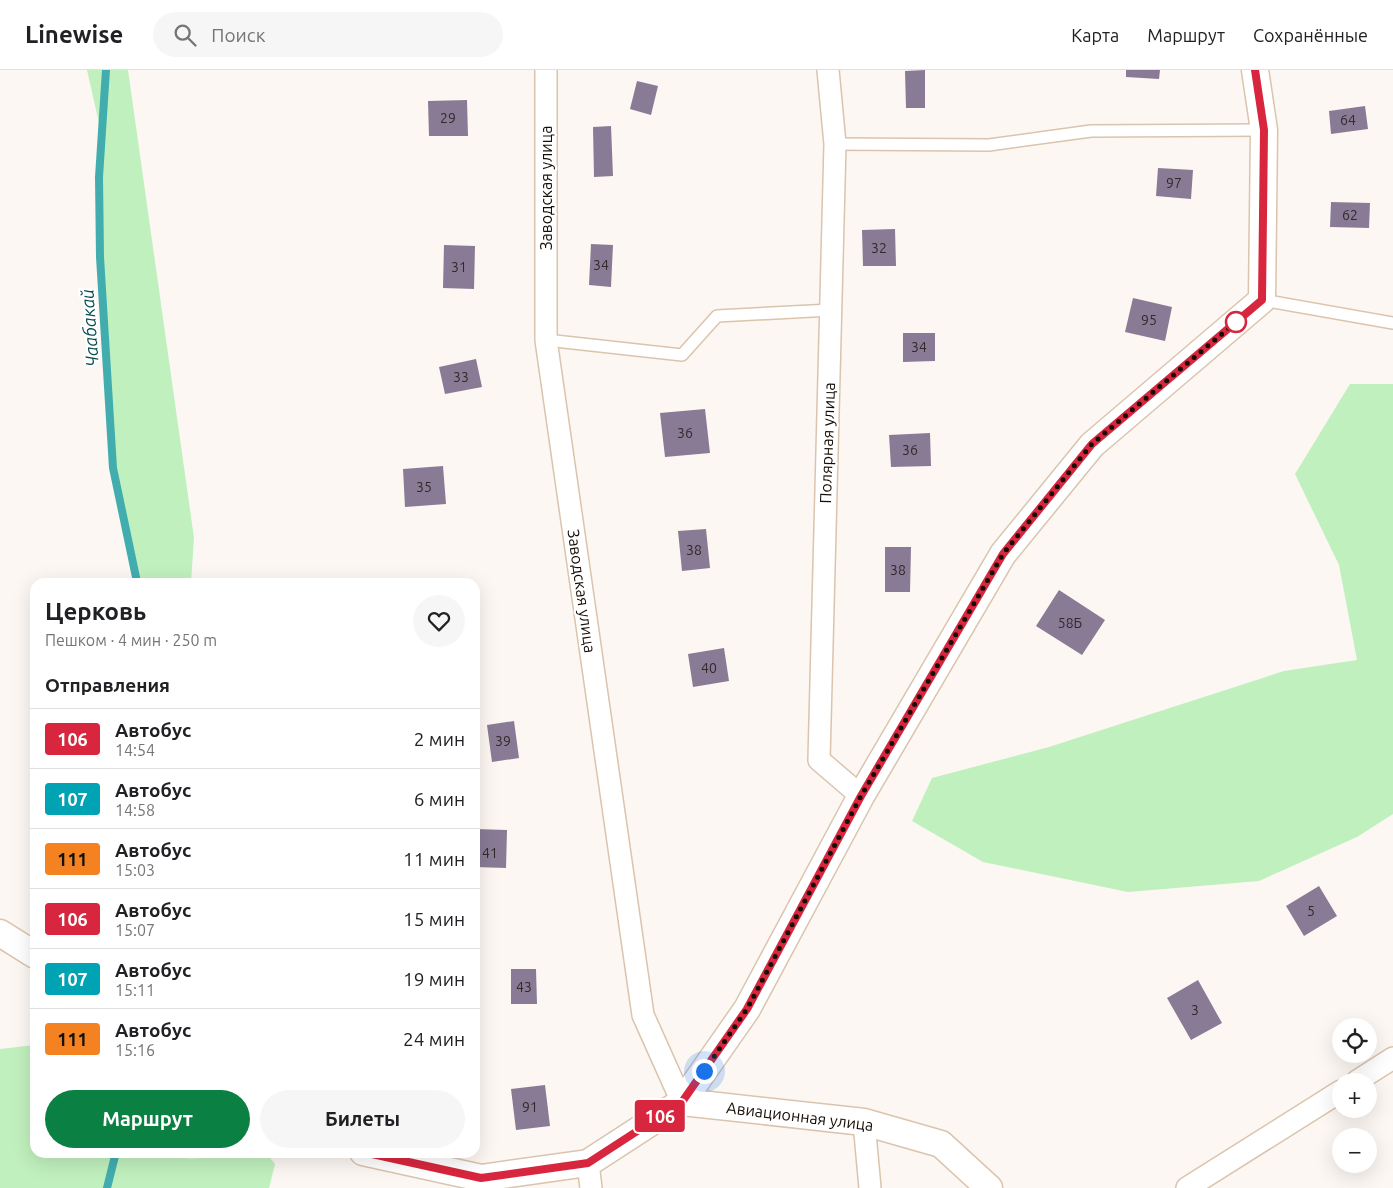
<!DOCTYPE html>
<html lang="ru">
<meta charset="utf-8">
<style>
:root{--surface:#fff;--page:#f6f6f6;--text:#202124;--muted:#757577;--line:#e0e0e0;--accent:#0b8043}
body{margin:0;font-family:Ubuntu,sans-serif;background:var(--page);color:var(--text);height:100vh;display:flex;flex-direction:column;font-size:19px;white-space:nowrap}
*{box-sizing:border-box;margin:0}
p{font-size:16px;color:var(--muted)}
.icon{flex:none;width:28px;height:28px;fill:none;stroke:currentColor;stroke-width:2;stroke-linecap:round;stroke-linejoin:round}
.map{position:relative;flex:1;overflow:hidden}
.panel{position:absolute;left:30px;top:508px;width:450px;height:580px;display:flex;flex-direction:column;background:var(--surface);border-radius:15px;box-shadow:0 5px 20px #0002}
.panel>*{flex:none}
.badge{padding:0 10px;border-radius:4px;font-size:18px;line-height:32px}
.tools{position:absolute;left:1332px;top:948px;display:grid;gap:10px}
.tools a{display:grid;place-items:center;width:45px;height:45px;border-radius:50%;background:var(--surface);box-shadow:0 5px 20px #0002;font-size:25px}
.you{position:absolute;width:25px;height:25px;margin:-12px;border:4px solid #fff;border-radius:50%;background:#1a73e8;box-shadow:0 0 0 8px #1a73e833}
.map>.badge{position:absolute;translate:-50% -50%;box-shadow:0 0 0 2px #fff}
h2{padding:0 15px;font-size:19px;line-height:45px}
.round{display:grid;place-items:center;flex:none;width:52px;height:52px;border-radius:26px;background:var(--page)}
.overview{display:flex;align-items:center;justify-content:space-between;height:85px;padding:0 15px}
h1{font-size:24px;font-weight:700;line-height:38px}
.button{display:flex;gap:10px;margin-top:auto;padding:10px 15px}
.button a{flex:1;height:58px;border-radius:30px;background:var(--accent);color:#fff;font-size:20px;font-weight:700;line-height:58px;text-align:center}
.button a+a{background:var(--page);color:var(--text)}
ul{padding:0;list-style:none}
li{display:flex;align-items:center;gap:15px;height:60px;padding:0 15px;border-top:1px solid var(--line)}
li div{flex:1}
li b{display:block;font-size:19px}
li em{font-style:normal}
li .badge{min-width:55px;font-weight:700;text-align:center}
header{display:flex;align-items:center;gap:30px;box-sizing:border-box;height:70px;padding:0 25px;background:var(--surface);border-bottom:1px solid var(--line)}
header strong{font-size:24px}
nav{display:flex;gap:28px;margin-inline-start:auto;font-size:18px}
.search{width:350px;height:45px;background:var(--page);display:flex;align-items:center;gap:12px;box-sizing:border-box;padding:0 18px;border-radius:28px;color:var(--muted);font-size:19px}
.map>svg:first-child{display:block}
.green{fill:#c0f0bd}
.lines{fill:none;stroke-linecap:round;stroke-linejoin:round}
.stream{stroke:#42adaf;stroke-width:8}
.building{fill:#897b95}
.service-casing{stroke:#dbc4ad;stroke-width:14}
.minor-casing{stroke:#dbc4ad;stroke-width:24}
.tertiary-casing{stroke:#dbc4ad;stroke-width:29}
.service{stroke:#fff;stroke-width:11}
.minor{stroke:#fff;stroke-width:21}
.tertiary{stroke:#fff;stroke-width:26}
.line-casing{stroke:#fff;stroke-width:11}
.line{stroke:#d7263d;stroke-width:8}
.walk{stroke:#160e06;stroke-width:5;stroke-dasharray:0 9}
.stop-dot{fill:#fff;stroke:#d7263d;stroke-width:2.5}
.labels{text-anchor:middle;dominant-baseline:central;stroke-width:4.5;stroke-linejoin:round;paint-order:stroke}
.number-label{font-size:14px;fill:#33292a}
.street-label{font-size:16px;fill:#160e06;stroke:#fff}
.water-label{font-size:18px;font-style:italic;fill:#074e51;stroke:#fff}
</style>
<header>
<strong>Linewise</strong>
<div class="search"><svg class="icon" aria-label="search" viewBox="0 0 24 24"><circle cx="10" cy="10" r="6"/><path d="M15 15l6 6"/></svg>Поиск</div>
<nav><a>Карта</a><a>Маршрут</a><a>Сохранённые</a></nav>
</header>
<div class="map">
<svg width="1393" height="1118" viewBox="0 0 1393 1118">
<rect width="100%" height="100%" fill="#fcf7f2"/>
<!-- green -->
<path class="green" d="M87 0H128L194 468 191 512H137L113 398 100 187 99 107 101 62Z
M1350 314H1393V744L1357 767 1259 811 1128 822 983 792 912 751 932 708 1049 677 1284 601 1357 590 1339 495 1295 404Z
M35 975V1082H173C188 1095 210 1085 227 1083 239 1081 252 1082 264 1083H266L275 1094 269 1118H0V979Z"/>
<g class="lines">
<!-- stream -->
<path class="stream" d="M106 0 99 107 100 187 113 398 137 512
M107 1118 116 1082"/>
</g>
<!-- building -->
<path class="building" d="M925 0V38H906L905 1Z
M1126 0H1160L1159 9 1126 7Z
M637 11 658 16 651 45 630 39Z
M467 30 468 66H429L428 31Z
M1365 36 1368 59 1331 64 1329 41Z
M611 56 613 106 594 107 593 57Z
M1158 98 1193 100 1191 129 1156 126Z
M1331 132 1370 133 1369 158 1330 157Z
M895 159 896 196H863L862 160Z
M591 174 613 175 611 217 589 215Z
M444 175 475 176 474 219 443 218Z
M1133 228 1172 237 1165 271 1125 262Z
M903 263H935V291L903 292Z
M476 289 482 317 445 324 439 297Z
M705 339 710 383 665 387 660 343Z
M930 363 931 396 891 397 889 365Z
M443 396 446 434 405 437 403 399Z
M706 459 710 498 682 501 678 461Z
M885 477H911L910 522H885Z
M1059 520 1105 550 1082 585 1036 556Z
M724 578 729 611 693 617 688 584Z
M514 651 519 688 492 692 487 655Z
M475 759 507 760 506 798 475 797Z
M1319 816 1337 846 1304 866 1286 836Z
M511 899H536L537 934H511Z
M1198 910 1222 953 1191 970 1167 928Z
M545 1015 550 1056 516 1060 511 1019Z"/>
<g class="lines">
<!-- service casing -->
<g class="service-casing">
<path id="service" d="M835 74 989 75 1091 61 1264 60
M1262 230 1393 253
M546 270 682 285 717 246 831 240"/>
</g>
<!-- minor casing -->
<g class="minor-casing">
<path id="minor" d="M546 0V270L643 945 682 1032
M828 0 835 74 819 690 861 726
M1357 1011 1393 988
M864 1052 870 1118
M588 1093 591 1118
M1187 1118 1341 1021"/>
</g>
<!-- tertiary casing -->
<g class="tertiary-casing">
<path id="tertiary" d="M0 863 35 885
M682 1032 864 1052 941 1074 989 1118
M363 1082 481 1108 588 1093 682 1032 747 939 861 726 1003 484 1092 375 1262 230 1264 60 1255 0"/>
</g>
<!-- service -->
<use href="#service" class="service"/>
<!-- minor -->
<use href="#minor" class="minor"/>
<!-- tertiary -->
<use href="#tertiary" class="tertiary"/>
</g>
<g class="lines">
<!-- line casing -->
<g class="line-casing">
<path id="line" d="M363 1082 481 1108 588 1093 682 1032 747 939 861 726 1003 484 1092 374 1262 230 1264 60 1255 0"/>
</g>
<!-- line -->
<use href="#line" class="line"/>
<!-- walk -->
<path class="walk" d="M704 1001 747 939 861 726 1003 484 1092 374 1236 252"/>
</g>
<!-- markers -->
<circle class="stop-dot" cx="1236" cy="252" r="10"/>
<g class="labels">
<!-- number labels -->
<g class="number-label">
<text x="448" y="48">29</text>
<text x="1348" y="50">64</text>
<text x="1174" y="113">97</text>
<text x="1350" y="145">62</text>
<text x="879" y="178">32</text>
<text x="601" y="195">34</text>
<text x="459" y="197">31</text>
<text x="1149" y="250">95</text>
<text x="919" y="277">34</text>
<text x="461" y="307">33</text>
<text x="685" y="363">36</text>
<text x="910" y="380">36</text>
<text x="424" y="417">35</text>
<text x="694" y="480">38</text>
<text x="898" y="500">38</text>
<text x="1070" y="553">58Б</text>
<text x="709" y="598">40</text>
<text x="503" y="671">39</text>
<text x="490" y="783">41</text>
<text x="1311" y="841">5</text>
<text x="524" y="917">43</text>
<text x="1195" y="940">3</text>
<text x="530" y="1037">91</text>
</g>
<!-- street labels -->
<g class="street-label">
<text transform="translate(546 118) rotate(-90)">Заводская улица</text>
<text transform="translate(827 373) rotate(-88)">Полярная улица</text>
<text transform="translate(582 521) rotate(82)">Заводская улица</text>
<text transform="translate(800 1046) rotate(7)">Авиационная улица</text>
</g>
<!-- water labels -->
<g class="water-label">
<text transform="translate(89 258) rotate(-94)">Чаабакай</text>
</g>
</g>
</svg>
<div class="tools">
<a><svg class="icon" aria-label="locate" viewBox="0 0 24 24"><circle cx="12" cy="12" r="6"/><path d="M12 2v4M12 18v4M2 12h4M18 12h4"/></svg></a>
<a>+</a>
<a>−</a>
</div>
<div class="you" style="left:704px;top:1001px"></div>
<b class="badge" style="left:660px;top:1046px;background:#d7263d;color:#fff">106</b>
<section class="panel">
<div class="overview"><div><h1>Церковь</h1><p>Пешком · 4 мин · 250 m</p></div><a class="round"><svg class="icon" aria-label="heart" viewBox="0 0 24 24"><path d="M12 20l-8-8c-3-5 5-10 8-4 3-6 11-1 8 4z"/></svg></a></div>
<h2>Отправления</h2>
<ul>
<li><span class="badge" style="background:#d7263d;color:#fff">106</span><div><b>Автобус</b><p>14:54</p></div><em>2 мин</em></li>
<li><span class="badge" style="background:#00a3b4;color:#fff">107</span><div><b>Автобус</b><p>14:58</p></div><em>6 мин</em></li>
<li><span class="badge" style="background:#f58220;color:#111">111</span><div><b>Автобус</b><p>15:03</p></div><em>11 мин</em></li>
<li><span class="badge" style="background:#d7263d;color:#fff">106</span><div><b>Автобус</b><p>15:07</p></div><em>15 мин</em></li>
<li><span class="badge" style="background:#00a3b4;color:#fff">107</span><div><b>Автобус</b><p>15:11</p></div><em>19 мин</em></li>
<li><span class="badge" style="background:#f58220;color:#111">111</span><div><b>Автобус</b><p>15:16</p></div><em>24 мин</em></li>
</ul>
<div class="button"><a>Маршрут</a><a>Билеты</a></div>
</section>
</div>
